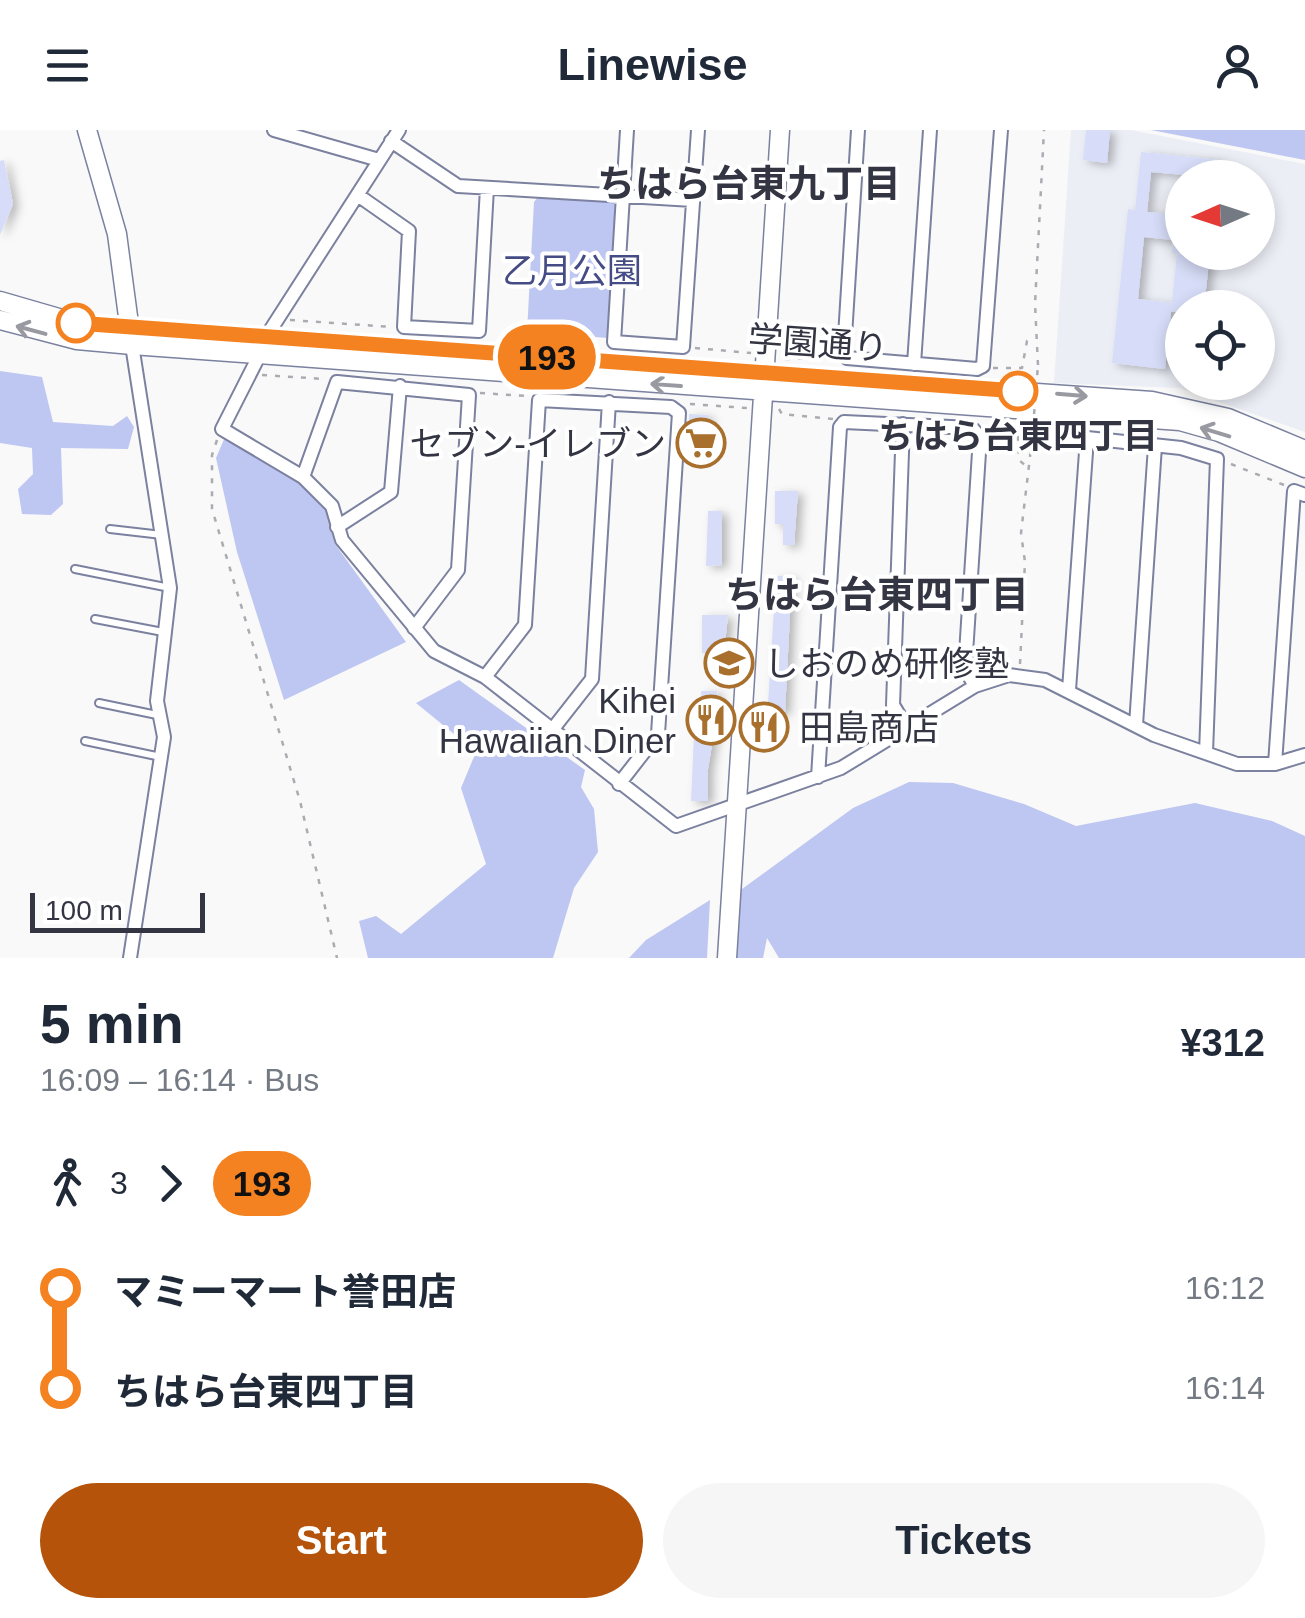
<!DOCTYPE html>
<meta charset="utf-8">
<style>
:root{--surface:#fff;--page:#f6f6f7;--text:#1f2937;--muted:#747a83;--accent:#b45309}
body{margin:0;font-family:Helvetica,"Noto Sans JP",sans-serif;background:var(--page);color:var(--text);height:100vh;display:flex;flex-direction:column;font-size:38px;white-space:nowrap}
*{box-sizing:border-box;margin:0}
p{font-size:32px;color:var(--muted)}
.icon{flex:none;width:55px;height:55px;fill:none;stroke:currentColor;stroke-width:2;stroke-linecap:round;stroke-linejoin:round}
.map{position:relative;height:828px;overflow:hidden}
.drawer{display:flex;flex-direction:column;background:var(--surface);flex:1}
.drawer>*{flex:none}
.badge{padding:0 20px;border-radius:32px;font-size:35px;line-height:65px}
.needle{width:65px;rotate:267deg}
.buttons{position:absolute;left:1165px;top:30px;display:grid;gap:20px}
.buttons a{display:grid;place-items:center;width:110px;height:110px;border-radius:50%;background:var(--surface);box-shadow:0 5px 15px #0003;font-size:50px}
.scale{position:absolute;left:30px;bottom:25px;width:175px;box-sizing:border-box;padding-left:10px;border:5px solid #333543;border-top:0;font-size:28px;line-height:35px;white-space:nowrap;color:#333543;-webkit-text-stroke:8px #fff;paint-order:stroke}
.map>.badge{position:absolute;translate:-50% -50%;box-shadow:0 0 0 5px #fff}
.legs{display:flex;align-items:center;gap:15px;height:110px;padding:0 40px;font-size:32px}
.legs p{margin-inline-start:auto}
.overview{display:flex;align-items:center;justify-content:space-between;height:170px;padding:0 40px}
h1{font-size:55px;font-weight:600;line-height:75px}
.action{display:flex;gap:20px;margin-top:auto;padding:20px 40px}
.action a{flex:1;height:115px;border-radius:60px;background:var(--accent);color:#fff;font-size:40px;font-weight:600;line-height:115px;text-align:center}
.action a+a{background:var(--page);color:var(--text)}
ul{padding:0 40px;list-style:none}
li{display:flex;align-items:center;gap:35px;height:100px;font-size:38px}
li i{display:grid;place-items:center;width:15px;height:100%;margin:0 12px;background:currentColor}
li i::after{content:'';width:25px;height:25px;margin:-12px;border:8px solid;border-radius:50%;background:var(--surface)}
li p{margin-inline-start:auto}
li:first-child i{background:linear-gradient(#0000 50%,currentColor 0)}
li:last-child i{background:linear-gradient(currentColor 50%,#0000 0)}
header{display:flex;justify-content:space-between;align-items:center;height:130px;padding:0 40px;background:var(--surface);font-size:45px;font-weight:600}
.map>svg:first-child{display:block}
.built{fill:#eceef6;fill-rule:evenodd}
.green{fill:#bec6f2}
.building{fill:#d7ddf8;filter:url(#shadow)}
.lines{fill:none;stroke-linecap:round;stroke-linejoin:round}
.lane-casing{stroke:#7b819f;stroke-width:10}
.street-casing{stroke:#7b819f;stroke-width:16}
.secondary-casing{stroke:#7b819f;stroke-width:21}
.path{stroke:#abacb2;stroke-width:2.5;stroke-dasharray:5 8;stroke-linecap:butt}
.lane{stroke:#fff;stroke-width:6}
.street{stroke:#fff;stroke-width:12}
.secondary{stroke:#fff;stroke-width:18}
.path-bridge{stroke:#abacb2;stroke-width:2.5;stroke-dasharray:5 8;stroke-linecap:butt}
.oneway{stroke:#999aa1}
.line-1-casing{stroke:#fff;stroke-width:22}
.line-1{stroke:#f58220;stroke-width:15}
.stop-1-dot{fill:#fff;stroke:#f58220;stroke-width:5}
.labels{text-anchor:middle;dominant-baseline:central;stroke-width:8;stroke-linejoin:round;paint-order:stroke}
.park-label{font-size:35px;fill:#454c85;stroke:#fff}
.street-label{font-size:35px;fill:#333543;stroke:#fff}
.stop-label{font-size:35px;font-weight:bold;fill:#333543;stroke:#fff}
.poi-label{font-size:35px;fill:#333543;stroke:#fff;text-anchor:end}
.neighbourhood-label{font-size:38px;font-weight:bold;fill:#333543;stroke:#fff}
</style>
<header><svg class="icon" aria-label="menu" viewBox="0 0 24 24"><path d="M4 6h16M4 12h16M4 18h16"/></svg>Linewise<svg class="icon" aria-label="person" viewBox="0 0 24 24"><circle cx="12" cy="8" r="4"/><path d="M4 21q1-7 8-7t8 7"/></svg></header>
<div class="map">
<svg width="1305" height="828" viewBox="0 0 1305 828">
<defs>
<filter id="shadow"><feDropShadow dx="5.5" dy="3" stdDeviation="5" flood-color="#0004"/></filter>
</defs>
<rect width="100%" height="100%" fill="#f9f9f9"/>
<!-- built -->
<path class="built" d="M1071 0H1131L1305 34V302L1179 258 1054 253ZM1182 48H1258V122H1182ZM1182 178H1258V252H1182Z"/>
<!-- green -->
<path class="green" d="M1151 0H1305V30Z
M538 67 613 72 617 77 608 208 527 202 534 72Z
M0 241 42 247 53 292 113 296 127 286 134 297 128 319 61 318 63 374 51 385 22 384 18 359 33 344 32 318 0 313Z
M225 307 297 349 326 379 335 414 406 512 284 570 237 422 216 328Z
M459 550 585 640 581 657 594 679 598 722 574 758 553 828H368L359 791 376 786 401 804 486 734 461 658 476 622 416 573Z
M909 652 953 653 1024 674 1076 696 1195 673 1272 691 1305 706V828H779L767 808 763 828H728L731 767 853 678Z
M710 770 707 828H629L646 810Z"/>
<!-- building -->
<path class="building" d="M1086 0H1110L1107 33 1083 30Z
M1141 22 1219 30 1218 48 1151 42 1147 82 1182 85V122H1210L1204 178 1171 182 1177 123H1172L1173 110 1144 107 1138 169 1172 173 1165 239 1112 233 1128 79 1135 80Z
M4 30 13 74 0 105V31Z
M689 284 708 285 707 320 689 319Z
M775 361H798L794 415H783V394H775Z
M708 381H722V435L706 436Z
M792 445 785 582H774L775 600H756V586H765L768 573 776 446Z
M702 485H728L724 523H702Z
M701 561H717L718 578 708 639V671H691L695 581H702Z"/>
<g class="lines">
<!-- lane casing -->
<g class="lane-casing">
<path id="lane" d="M110 399 162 405
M75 439 170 458
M95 489 163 502
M99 573 157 585
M85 611 161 627"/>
</g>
<!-- street casing -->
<g class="street-casing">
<path id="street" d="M274 0 379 30
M627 0 614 212 683 217 698 0
M858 0 844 222 847 228 977 239 983 236 1001 0
M391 11 458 56 693 70
M359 66 409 101 404 197 479 201 487 58
M266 207 399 0
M260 224 222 299 303 347 332 376 342 410 434 521 485 547 676 696 841 638 975 556 1009 545 1045 550 1154 605 1237 634H1275L1305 625
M914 234 930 0
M903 294 893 575 907 598
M303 347 337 252 469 265 458 440 414 498
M337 397 391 362 400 256
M485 547 525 495 539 270 671 277 679 283 658 604 619 654
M1069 560 1087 308 1181 318 1217 329 1206 623
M1136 595 1155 316
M552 600 592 549 609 272
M1275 634 1294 361 1305 365
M818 647 840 297 844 292 972 298 980 307 965 539 975 556
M130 828 164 607 157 571 170 458 132 215"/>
</g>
<!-- secondary casing -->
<g class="secondary-casing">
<path id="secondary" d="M87 0 117 104 131 209
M0 171 76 193 130 200 1152 271 1228 288 1305 320
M0 190 77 210 132 215 1180 291 1219 302 1305 338
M727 828 780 0"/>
</g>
<!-- path -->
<path class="path" d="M290 190 392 197
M695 218 751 223
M785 229 832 228
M1038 235 1035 174 1044 0
M993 238H1022L1027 211 1035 208
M262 245 324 249
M480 263 527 266
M690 274 747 278
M779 279 782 284 833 289
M1023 295 1025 301 1075 306
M993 301 1018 305 1019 330 1027 337
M217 310 212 325V379L300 671 337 828
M1231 334 1284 355
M1020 534 1025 432 1021 403 1032 310"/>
<!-- lane -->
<use href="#lane" class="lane"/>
<!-- street -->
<use href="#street" class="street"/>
<!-- secondary -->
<use href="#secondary" class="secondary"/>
<!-- path-bridge -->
<path class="path-bridge" d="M1032 310 1038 235"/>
</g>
<!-- one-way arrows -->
<defs><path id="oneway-shaft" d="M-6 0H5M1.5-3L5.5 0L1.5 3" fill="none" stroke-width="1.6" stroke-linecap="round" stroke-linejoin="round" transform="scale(2.5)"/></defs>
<g class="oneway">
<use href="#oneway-shaft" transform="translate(31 200) rotate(-165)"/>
<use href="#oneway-shaft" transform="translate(666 255) rotate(-176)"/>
<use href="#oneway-shaft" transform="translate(1072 265) rotate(5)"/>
<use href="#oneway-shaft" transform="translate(1215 302) rotate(-163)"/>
</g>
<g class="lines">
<!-- line-1 casing -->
<g class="line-1-casing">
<path id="line-1" d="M76 193 1018 261"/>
</g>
<!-- line-1 -->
<use href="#line-1" class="line-1"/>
</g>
<!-- icons -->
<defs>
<g id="supermarket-ring" transform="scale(2.5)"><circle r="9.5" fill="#fff" stroke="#a86f2d" stroke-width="1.5"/><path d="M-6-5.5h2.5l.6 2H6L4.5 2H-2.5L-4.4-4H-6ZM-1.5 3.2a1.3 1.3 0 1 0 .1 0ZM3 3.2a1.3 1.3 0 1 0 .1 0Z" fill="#a86f2d"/></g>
<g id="school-ring" transform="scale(2.5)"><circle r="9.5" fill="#fff" stroke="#a86f2d" stroke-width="1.5"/><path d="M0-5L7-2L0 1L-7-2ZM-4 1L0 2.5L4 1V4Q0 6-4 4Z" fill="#a86f2d"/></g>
<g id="restaurant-ring" transform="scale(2.5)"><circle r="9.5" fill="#fff" stroke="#a86f2d" stroke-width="1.5"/><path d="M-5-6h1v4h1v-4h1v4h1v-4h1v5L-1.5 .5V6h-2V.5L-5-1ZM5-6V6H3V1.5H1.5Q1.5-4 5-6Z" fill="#a86f2d"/></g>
</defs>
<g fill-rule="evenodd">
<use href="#supermarket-ring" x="701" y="313"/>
<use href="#school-ring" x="729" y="533"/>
<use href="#restaurant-ring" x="711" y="590"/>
<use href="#restaurant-ring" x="764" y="597"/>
</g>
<!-- markers -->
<g class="stop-1-dot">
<circle cx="76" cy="193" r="18"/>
<circle cx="1018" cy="261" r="18"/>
</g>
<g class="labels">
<!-- park labels -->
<g class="park-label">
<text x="572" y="140">乙月公園</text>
</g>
<!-- street labels -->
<g class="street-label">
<text transform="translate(818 213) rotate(4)">学園通り</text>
</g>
<!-- stop labels -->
<g class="stop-label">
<text x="1018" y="305">ちはら台東四丁目</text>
</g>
<!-- poi labels -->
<g class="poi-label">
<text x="666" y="313">セブン-イレブン</text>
<text x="764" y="533" text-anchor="start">しおのめ研修塾</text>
<text x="676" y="570">Kihei<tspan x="676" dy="40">Hawaiian Diner</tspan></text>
<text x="799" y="597" text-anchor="start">田島商店</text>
</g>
<!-- neighbourhood labels -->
<g class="neighbourhood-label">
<text x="749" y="54">ちはら台東九丁目</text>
<text x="877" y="465">ちはら台東四丁目</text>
</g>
</g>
</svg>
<div class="buttons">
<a><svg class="needle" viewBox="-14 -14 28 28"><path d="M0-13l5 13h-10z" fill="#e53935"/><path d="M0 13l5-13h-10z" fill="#747a83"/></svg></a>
<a><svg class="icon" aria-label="locate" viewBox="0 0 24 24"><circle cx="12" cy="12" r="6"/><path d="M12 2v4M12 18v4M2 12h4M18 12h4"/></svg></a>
</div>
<div class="scale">100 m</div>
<b class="badge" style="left:547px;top:227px;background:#f58220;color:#111">193</b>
</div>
<section class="drawer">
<div class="overview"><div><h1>5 min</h1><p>16:09 – 16:14 · Bus</p></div><b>¥312</b></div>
<div class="legs"><svg class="icon" aria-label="walk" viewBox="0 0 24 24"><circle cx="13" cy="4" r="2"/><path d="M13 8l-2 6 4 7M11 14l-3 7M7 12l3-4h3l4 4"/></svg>3<svg class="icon" aria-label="forward" viewBox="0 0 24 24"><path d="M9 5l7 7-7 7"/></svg><b class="badge" style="background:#f58220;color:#111">193</b></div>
<ul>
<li><i style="color:#f58220"></i><b>マミーマート誉田店</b><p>16:12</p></li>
<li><i style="color:#f58220"></i><b>ちはら台東四丁目</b><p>16:14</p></li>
</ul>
<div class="action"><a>Start</a><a>Tickets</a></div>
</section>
